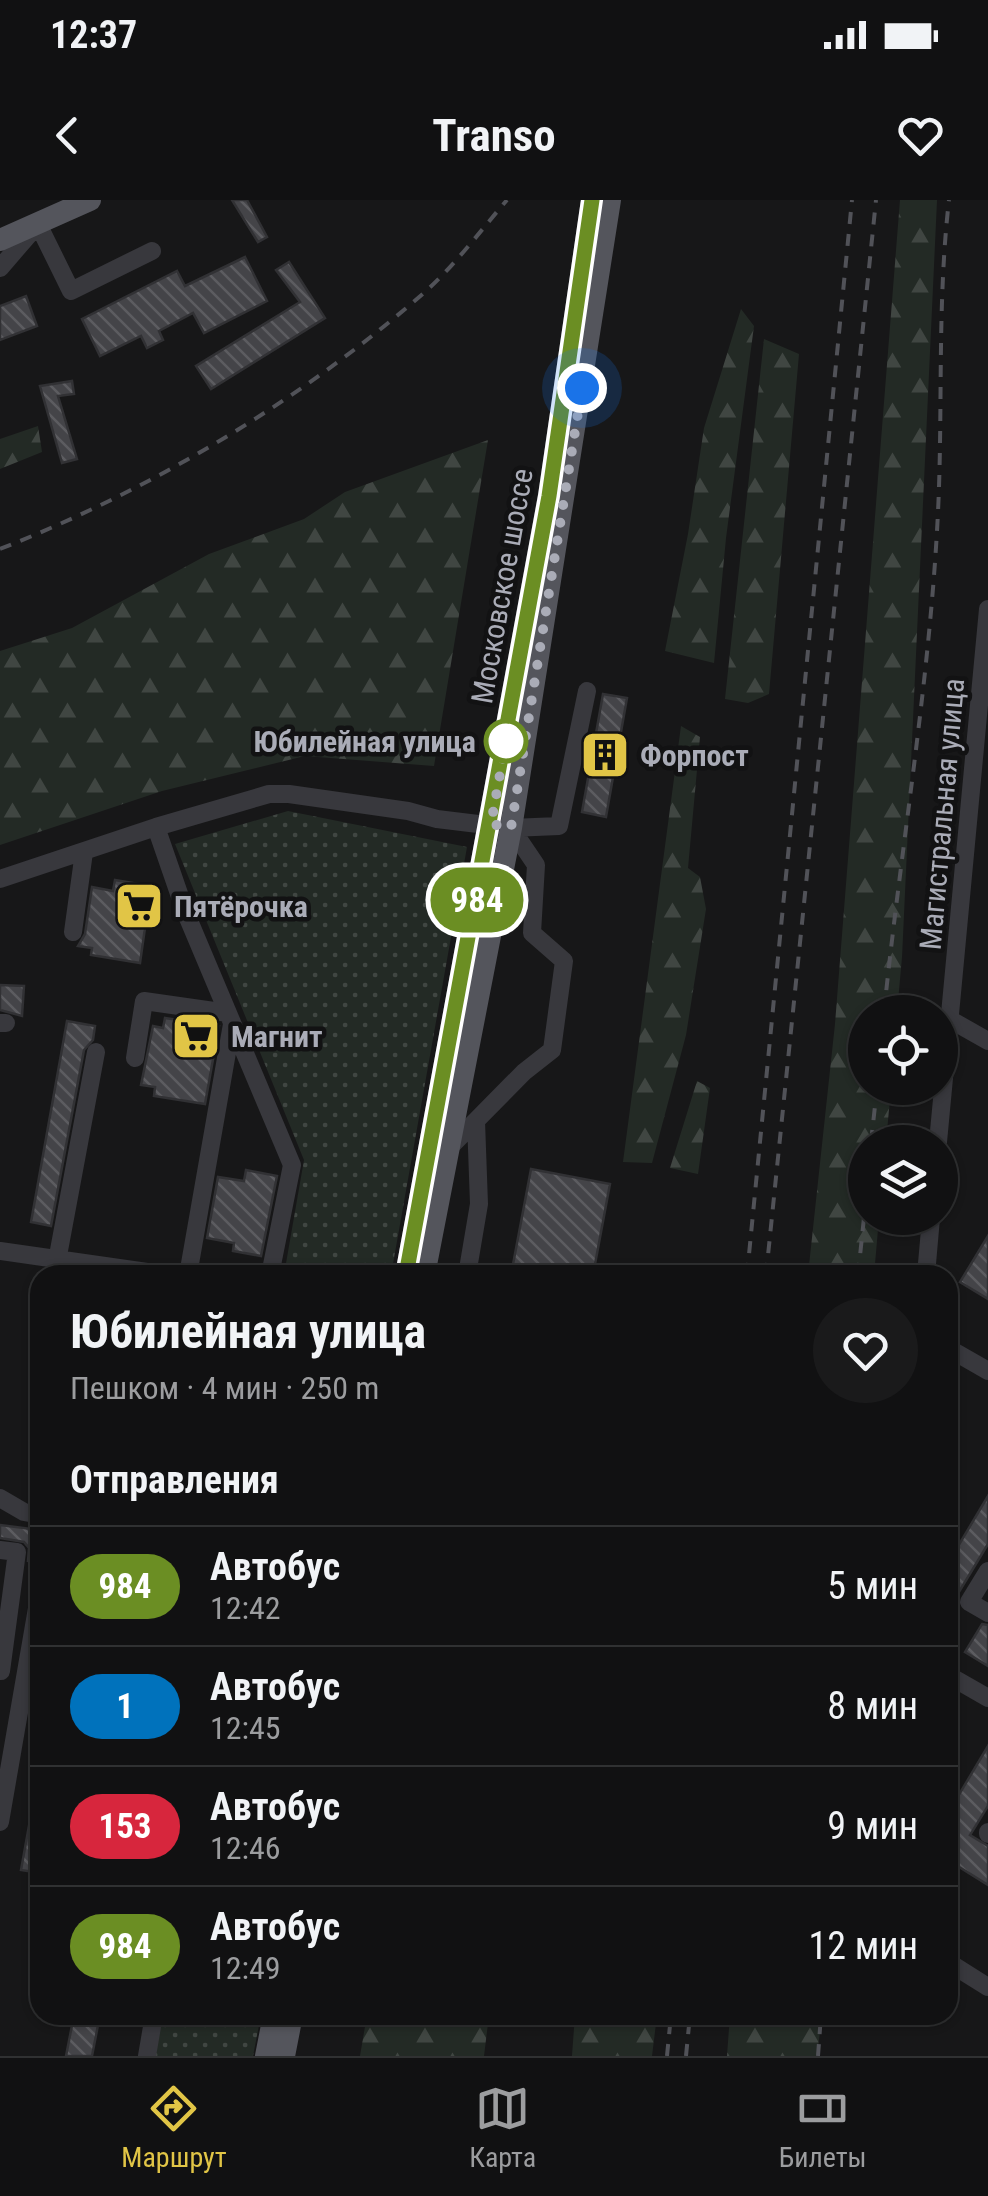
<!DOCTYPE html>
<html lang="ru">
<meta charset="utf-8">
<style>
:root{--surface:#111112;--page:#1a1a1b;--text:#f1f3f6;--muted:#9c9d9f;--line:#303132;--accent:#e1c546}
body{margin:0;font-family:"Roboto Condensed",sans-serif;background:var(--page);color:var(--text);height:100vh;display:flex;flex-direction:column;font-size:38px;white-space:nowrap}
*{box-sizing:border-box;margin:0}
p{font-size:32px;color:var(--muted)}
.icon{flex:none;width:55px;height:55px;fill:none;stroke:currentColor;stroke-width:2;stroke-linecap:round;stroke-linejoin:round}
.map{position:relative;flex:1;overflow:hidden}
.details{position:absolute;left:30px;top:1065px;width:928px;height:760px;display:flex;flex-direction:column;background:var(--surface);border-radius:30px;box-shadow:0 2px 8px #0004,0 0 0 2px var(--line)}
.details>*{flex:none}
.badge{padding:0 20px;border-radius:32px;font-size:35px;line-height:65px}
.tools{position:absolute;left:848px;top:795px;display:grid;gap:20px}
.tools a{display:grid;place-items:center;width:110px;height:110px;border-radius:50%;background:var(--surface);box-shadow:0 2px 8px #0004,0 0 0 2px var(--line);font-size:50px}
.you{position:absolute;width:50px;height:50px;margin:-25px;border:8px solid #fff;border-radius:50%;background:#1a73e8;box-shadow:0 0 0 15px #1a73e833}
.map>.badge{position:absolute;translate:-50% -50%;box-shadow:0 0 0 5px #fff}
h2{padding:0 40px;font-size:38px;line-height:90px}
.round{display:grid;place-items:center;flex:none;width:105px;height:105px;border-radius:52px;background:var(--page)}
.head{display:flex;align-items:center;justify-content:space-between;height:170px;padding:0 40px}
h1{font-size:48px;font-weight:700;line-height:75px}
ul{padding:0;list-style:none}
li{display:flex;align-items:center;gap:30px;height:120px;padding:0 40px;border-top:2px solid var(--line)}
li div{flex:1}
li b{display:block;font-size:38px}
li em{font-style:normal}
li .badge{min-width:110px;font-weight:700;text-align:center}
.status{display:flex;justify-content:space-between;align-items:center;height:70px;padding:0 50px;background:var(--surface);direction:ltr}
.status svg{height:28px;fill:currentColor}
header{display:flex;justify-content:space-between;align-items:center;height:130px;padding:0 40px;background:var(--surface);font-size:45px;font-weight:700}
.menu{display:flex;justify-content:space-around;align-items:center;height:140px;border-top:2px solid var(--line);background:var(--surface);font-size:28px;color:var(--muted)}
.menu a{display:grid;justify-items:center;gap:5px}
.menu .on{color:var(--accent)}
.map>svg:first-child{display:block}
.grass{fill:url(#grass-dots)}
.forest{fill:url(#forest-firs)}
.building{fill:url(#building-back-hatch);stroke:#313134;stroke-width:2.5}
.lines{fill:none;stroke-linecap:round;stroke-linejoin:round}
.minor{stroke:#38383d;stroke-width:18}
.major{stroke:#54555c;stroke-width:22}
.rail{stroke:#515258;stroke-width:4;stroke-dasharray:12 10;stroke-linecap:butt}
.line-casing{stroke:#fff;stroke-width:22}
.line{stroke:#6b8e23;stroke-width:15}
.walk{stroke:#aaacb7;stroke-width:10;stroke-dasharray:0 18}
.stop-dot{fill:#fff;stroke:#6b8e23;stroke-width:5}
.labels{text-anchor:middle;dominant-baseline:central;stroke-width:9;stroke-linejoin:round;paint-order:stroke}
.street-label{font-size:30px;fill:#aaacb7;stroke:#121213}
.stop-label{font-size:30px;font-weight:bold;fill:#aaacb7;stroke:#121213;text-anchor:end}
.poi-label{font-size:30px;font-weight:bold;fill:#aaacb7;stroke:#121213;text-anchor:start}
</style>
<div class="status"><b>12:37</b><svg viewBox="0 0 49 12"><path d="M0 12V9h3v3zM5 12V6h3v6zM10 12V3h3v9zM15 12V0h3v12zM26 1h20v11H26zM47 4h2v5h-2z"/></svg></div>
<header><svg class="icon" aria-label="back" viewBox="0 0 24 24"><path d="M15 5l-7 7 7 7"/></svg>Transo<svg class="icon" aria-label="heart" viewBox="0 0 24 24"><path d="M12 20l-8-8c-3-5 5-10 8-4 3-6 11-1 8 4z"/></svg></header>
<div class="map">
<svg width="988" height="1856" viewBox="0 0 988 1856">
<defs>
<pattern id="grass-dots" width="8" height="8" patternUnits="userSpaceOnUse" patternTransform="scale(2.5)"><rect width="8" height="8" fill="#232a25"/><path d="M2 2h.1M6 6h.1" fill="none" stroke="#404642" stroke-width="1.8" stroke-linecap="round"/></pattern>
<pattern id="forest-firs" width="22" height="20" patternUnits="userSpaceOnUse" patternTransform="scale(2.5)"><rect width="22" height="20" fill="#232a25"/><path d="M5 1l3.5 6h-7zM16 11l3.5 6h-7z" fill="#404642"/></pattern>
<pattern id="building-back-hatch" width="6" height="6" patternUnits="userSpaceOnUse" patternTransform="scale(2.5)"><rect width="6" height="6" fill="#444448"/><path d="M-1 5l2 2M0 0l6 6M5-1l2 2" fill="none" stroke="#5c5c60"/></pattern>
</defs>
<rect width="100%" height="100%" fill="#171718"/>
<!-- grass -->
<path class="grass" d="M288 611 467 647 391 1075H284L304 960 175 644Z
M154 1815H261L253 1856H147Z"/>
<!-- forest -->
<path class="forest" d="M900 0H937L902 757 897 812H865V888H891L886 942H865V1018H879L874 1075H808L835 824Z
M741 109 754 126 726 338 714 463 665 451 688 334 704 228Z
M764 139 799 154 769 494 748 503 725 499Z
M38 226 42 252 0 269V239Z
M488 240 434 566 305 556 162 591 0 645V451L72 428 209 354 304 319 345 292Z
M681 526 700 537 688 668 700 677 706 709 686 835 652 963 623 962Z
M697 881 710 888 698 974 670 968Z
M367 1815H489L484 1856H360Z
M575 1815H657L652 1856H572Z
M730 1815H822L817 1856H727Z"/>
<!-- building -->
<path class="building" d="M232 0H247L267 37 258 42Z
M245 57 267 101 204 133 193 113 159 131 163 140 147 148 141 136 100 156 82 119 177 71 185 86Z
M289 62 325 118 211 189 196 166 300 102 276 70Z
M26 96 37 126 0 140V106Z
M72 181 74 194 58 196 77 259 62 263 40 186Z
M603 494 627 498 606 617 582 612Z
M115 680 151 686 140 763 91 755 92 748 78 746 85 734 92 687 113 691Z
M0 785 24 786 22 816 0 810Z
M165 818 219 826 205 904 154 896 155 887 141 885 153 826 163 828Z
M67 821 95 826 93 840 84 850 51 1026 31 1022Z
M531 969 610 984 593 1075H511Z
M246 970 277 976 261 1056 233 1051 234 1043 207 1038 218 977 244 981Z
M988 1036V1099L960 1082Z
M988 1296V1344L948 1410V1363Z
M0 1325 40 1330 36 1362 28 1361 29 1348 24 1342 0 1338Z
M982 1424 988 1425V1466L965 1452Z
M988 1546V1606L970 1635 988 1646V1685L948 1660V1613Z
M34 1598H40V1673L21 1670Z
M74 1815H100L92 1856H66Z"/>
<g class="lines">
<!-- minor -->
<path class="minor" d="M0 68 38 24 71 91 152 51
M156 627 185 711 292 965 270 1075
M0 679 156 627 269 594H289L408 611 437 619 511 628 559 626 587 491
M73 732 84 652
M949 819 988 841
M0 823H6
M135 858 144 801 228 813
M938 942 988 409
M448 949 524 872 552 850 564 761 532 733 536 665 511 628
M0 1051 168 1075
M57 1061 96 852
M188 1075 232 824
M467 1075 479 1004 476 921
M926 1075 931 1018
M948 1148 988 1171
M0 1298 24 1312 40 1315
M0 1350 17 1352 1 1471
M988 1371 969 1402 988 1413
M948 1475 988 1498
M0 1622 40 1391
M988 1632V1634
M948 1762 988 1787
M147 1856 154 1815"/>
<!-- major -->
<path class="major" d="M0 40 90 0
M406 1075 549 295 592 0
M424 1075 511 628 610 0
M266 1856 274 1815
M284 1856 292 1815"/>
<!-- rail -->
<path class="rail" d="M0 349C153 289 303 199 426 91 456 64 481 30 507 0
M884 812C901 646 930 479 938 312 943 208 937 104 949 0
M871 942 877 888
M747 1075 852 0
M766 1075 876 0
M858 1075 865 1008
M667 1856 671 1815
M686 1856 690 1815
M818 1856 821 1815"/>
</g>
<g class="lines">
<!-- line casing -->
<g class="line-casing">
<path id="line" d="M406 1075 549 296 592 0"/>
</g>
<!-- line -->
<use href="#line" class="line"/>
<!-- walk -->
<path class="walk" d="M506 541 491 624 511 628 582 188"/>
</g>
<!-- icons -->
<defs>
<g id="building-square" transform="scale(2.5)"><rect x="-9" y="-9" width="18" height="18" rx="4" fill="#e1c546" stroke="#121213"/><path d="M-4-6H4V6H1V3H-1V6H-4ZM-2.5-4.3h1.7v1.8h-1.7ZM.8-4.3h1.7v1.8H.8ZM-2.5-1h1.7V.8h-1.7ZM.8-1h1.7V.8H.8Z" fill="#111"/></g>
<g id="supermarket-square" transform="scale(2.5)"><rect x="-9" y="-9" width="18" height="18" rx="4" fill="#e1c546" stroke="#121213"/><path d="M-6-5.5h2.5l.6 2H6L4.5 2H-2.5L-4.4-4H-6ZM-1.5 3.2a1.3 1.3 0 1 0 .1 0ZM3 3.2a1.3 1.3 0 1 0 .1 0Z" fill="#111"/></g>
</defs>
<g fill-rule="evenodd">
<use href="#building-square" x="605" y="555"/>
<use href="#supermarket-square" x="139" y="706"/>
<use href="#supermarket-square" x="196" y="836"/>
</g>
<!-- markers -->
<circle class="stop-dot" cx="506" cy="541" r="20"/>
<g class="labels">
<!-- street labels -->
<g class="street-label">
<text transform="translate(502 386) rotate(-80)">Московское шоссе</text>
<text transform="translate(942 614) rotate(-85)">Магистральная улица</text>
</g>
<!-- stop labels -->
<g class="stop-label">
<text x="476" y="541">Юбилейная улица</text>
</g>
<!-- poi labels -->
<g class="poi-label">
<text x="640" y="555">Форпост</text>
<text x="174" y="706">Пятёрочка</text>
<text x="231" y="836">Магнит</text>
</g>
</g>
</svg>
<div class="tools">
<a><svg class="icon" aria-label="locate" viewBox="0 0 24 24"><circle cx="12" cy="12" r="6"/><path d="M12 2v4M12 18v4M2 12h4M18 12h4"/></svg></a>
<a><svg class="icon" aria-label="layers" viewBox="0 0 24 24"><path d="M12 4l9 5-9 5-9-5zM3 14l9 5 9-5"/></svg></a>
</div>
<div class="you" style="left:582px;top:188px"></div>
<b class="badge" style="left:477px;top:700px;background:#6b8e23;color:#fff">984</b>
<section class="details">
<div class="head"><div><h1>Юбилейная улица</h1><p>Пешком · 4 мин · 250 m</p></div><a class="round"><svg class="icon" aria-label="heart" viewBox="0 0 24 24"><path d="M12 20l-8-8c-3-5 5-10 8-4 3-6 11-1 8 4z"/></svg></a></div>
<h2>Отправления</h2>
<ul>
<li><span class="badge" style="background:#6b8e23;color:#fff">984</span><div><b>Автобус</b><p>12:42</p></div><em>5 мин</em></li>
<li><span class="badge" style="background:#0072bc;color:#fff">1</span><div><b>Автобус</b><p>12:45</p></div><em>8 мин</em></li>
<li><span class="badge" style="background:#d7263d;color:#fff">153</span><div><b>Автобус</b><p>12:46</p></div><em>9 мин</em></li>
<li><span class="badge" style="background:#6b8e23;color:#fff">984</span><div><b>Автобус</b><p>12:49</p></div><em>12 мин</em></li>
</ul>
</section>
</div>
<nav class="menu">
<a class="on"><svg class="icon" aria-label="directions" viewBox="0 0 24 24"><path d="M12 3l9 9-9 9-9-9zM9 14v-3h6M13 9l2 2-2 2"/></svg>Маршрут</a>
<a><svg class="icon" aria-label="map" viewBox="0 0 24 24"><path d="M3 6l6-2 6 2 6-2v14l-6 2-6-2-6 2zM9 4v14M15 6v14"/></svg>Карта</a>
<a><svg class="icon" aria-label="tickets" viewBox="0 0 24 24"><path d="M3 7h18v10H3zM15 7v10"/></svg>Билеты</a>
</nav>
